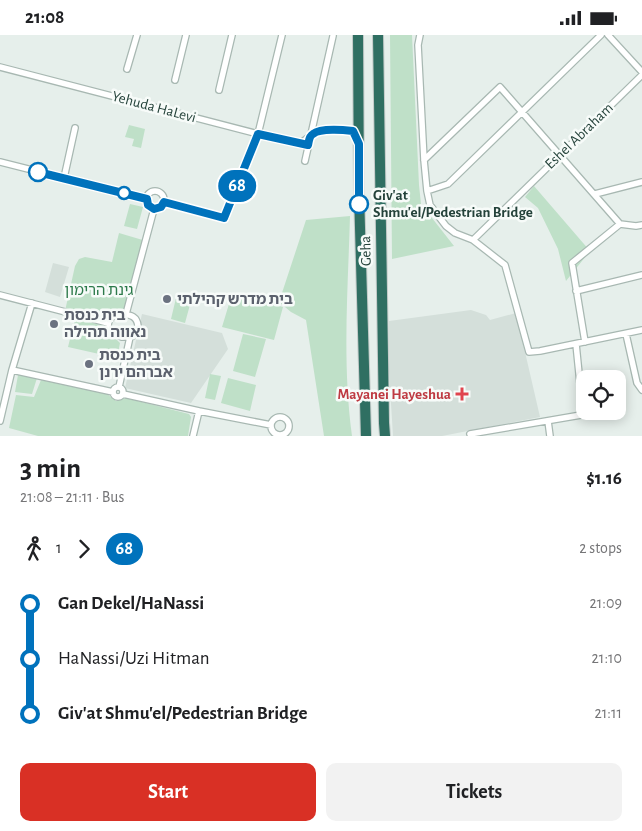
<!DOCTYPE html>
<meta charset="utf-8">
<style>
:root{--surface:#fff;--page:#f2f2f2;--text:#202124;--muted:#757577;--accent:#d93025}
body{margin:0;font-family:"Alegreya Sans","Noto Sans Hebrew",sans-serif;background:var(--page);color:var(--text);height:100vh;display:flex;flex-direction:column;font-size:19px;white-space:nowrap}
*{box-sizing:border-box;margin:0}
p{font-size:16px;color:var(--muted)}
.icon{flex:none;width:28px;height:28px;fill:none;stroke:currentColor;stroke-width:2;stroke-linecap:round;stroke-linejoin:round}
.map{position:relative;height:401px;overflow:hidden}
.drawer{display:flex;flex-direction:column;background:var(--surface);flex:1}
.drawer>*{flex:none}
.badge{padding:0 10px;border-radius:16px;font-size:18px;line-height:32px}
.tools{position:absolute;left:576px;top:335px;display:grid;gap:10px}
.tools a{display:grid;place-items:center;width:50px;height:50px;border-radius:10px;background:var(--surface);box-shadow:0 2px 12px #0003;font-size:25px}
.map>.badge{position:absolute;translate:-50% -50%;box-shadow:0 0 0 2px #fff}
.legs{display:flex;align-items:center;gap:8px;height:55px;padding:0 20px;font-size:16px}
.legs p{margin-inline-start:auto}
.summary{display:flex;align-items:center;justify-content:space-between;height:85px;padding:0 20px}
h1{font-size:28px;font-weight:600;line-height:38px}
.primary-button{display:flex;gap:10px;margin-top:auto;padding:10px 20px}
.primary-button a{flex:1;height:58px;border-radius:10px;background:var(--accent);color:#fff;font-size:20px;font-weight:600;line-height:58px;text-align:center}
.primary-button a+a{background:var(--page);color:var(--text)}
ul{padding:0 20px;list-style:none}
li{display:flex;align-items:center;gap:18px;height:55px;font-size:19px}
li i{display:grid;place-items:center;width:8px;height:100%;margin:0 6px;background:currentColor}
li i::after{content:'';width:12px;height:12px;margin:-6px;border:4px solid;border-radius:50%;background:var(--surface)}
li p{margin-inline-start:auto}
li:first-child i{background:linear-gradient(#0000 50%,currentColor 0)}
li:last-child i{background:linear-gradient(currentColor 50%,#0000 0)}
.status{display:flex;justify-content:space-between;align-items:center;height:35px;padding:0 25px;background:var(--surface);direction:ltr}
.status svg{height:14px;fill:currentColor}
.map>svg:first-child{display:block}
.built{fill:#d4dfda}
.green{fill:#bfe0c8}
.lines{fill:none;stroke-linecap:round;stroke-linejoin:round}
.street-casing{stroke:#a8b8b2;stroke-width:8}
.highway-casing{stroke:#c2cac8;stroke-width:12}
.street{stroke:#fff;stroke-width:5.5}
.highway{stroke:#2f6f62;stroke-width:10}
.line-1-casing{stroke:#fff;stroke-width:11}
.line-1{stroke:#0072bc;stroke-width:8}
.stop-1-dot{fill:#fff;stroke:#0072bc;stroke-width:2.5}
.worship-dot{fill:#6b7280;stroke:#f7fbf9;stroke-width:2}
.health-dot{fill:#e0444e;stroke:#f7fbf9;stroke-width:2}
.labels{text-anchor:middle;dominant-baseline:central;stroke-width:5;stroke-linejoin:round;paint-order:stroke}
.street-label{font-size:15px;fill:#24423a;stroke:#f7fbf9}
.stop-label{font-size:15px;font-weight:bold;fill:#24423a;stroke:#f7fbf9;text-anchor:start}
.park-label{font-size:15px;fill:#2d7a4b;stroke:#f7fbf9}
.worship-label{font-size:15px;font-weight:bold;fill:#5b616d;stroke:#f7fbf9;text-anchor:start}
.health-label{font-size:15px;font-weight:bold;fill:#be3a42;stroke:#f7fbf9;text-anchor:end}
</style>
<div class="status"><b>21:08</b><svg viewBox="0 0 49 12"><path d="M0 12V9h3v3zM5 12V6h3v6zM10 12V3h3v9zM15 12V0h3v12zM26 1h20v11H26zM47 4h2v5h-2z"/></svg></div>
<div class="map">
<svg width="642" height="401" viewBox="0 0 642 401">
<rect width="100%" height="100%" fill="#e6efeb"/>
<!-- built -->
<path class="built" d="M53 228 69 232 60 262 45 257Z
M471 275 486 280 490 285 516 278 540 382 442 401H393L389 336V286Z
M142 279 222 298 228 314 191 368 125 353Z"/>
<!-- green -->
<path class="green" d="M390 0H412L419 150 421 169 454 211 392 224Z
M129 90 145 94 141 113 132 111 134 104 125 102Z
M534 151 590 216 566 246 558 214 538 173 525 162Z
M130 169 143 172 137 194 124 191Z
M350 181C348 254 342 328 352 401H324L306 285 291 277 279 267 306 185Z
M119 198 146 206 126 279 116 278 108 288 65 276 75 231 79 224 85 222 112 227Z
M232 259 283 272 274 305 222 292Z
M176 263 191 266 185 288 171 284Z
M75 284 106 291 110 298 120 308 117 323 68 312Z
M243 299 266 304 255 342 233 336Z
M210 339 221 341 215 365 205 363Z
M18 340 37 343 32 359 15 357Z
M228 343 256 350 250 376 221 368Z
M41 345 107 359 116 366 126 363 189 379 191 382 188 401H38L9 393 16 360 34 362Z"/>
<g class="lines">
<!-- street casing -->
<g class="street-casing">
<path id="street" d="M420 0 418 10 424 125 427 156 430 170 446 191 455 198 473 205 505 230 529 317 540 316 642 295
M608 0 642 37
M0 32 258 99 308 110
M127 34 137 0
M175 45 186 0
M219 55 232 0
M301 108C320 92 329 95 353 95L357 102
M424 125 500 52 620 189 636 191 642 190
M305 126 333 1
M0 127 147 164
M64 143 75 93
M427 156 448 149 601 0
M146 165a9 9 0 1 1 18 0a9 9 0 1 1-18 0Z
M595 159 642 147
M164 167 224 183 258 99 282 0
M473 205 642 40
M576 256 642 240
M0 260 108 288
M120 278C129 280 137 280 138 291L133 301 122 302 109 296C106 287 111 280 120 278Z
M126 279 154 174
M626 299 637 348 642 355
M585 307 572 228 620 189
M12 335 113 357
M113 357a5 5 0 1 1 10 0a5 5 0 1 1-10 0Z
M119 352 130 302
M123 359 199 376 271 390
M271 391a9 9 0 1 1 18 0a9 9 0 1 1-18 0Z
M0 386 12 335 32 268
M548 386 550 401
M193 401 199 376
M471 401 470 399 581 380 583 378 576 309"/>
</g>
<!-- highway casing -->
<g class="highway-casing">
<path id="highway" d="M358 0 359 158 366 401
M378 0 384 388 385 401"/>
</g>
<!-- street -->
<use href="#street" class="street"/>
<!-- highway -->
<use href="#highway" class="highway"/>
</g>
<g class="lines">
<!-- line-1 casing -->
<g class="line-1-casing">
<path id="line-1" d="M38 137 147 164 148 170 154 174 161 172 164 167 224 183 258 99 308 110C309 106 309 101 313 99 320 93 344 95 353 96L359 109V169"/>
</g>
<!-- line-1 -->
<use href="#line-1" class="line-1"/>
</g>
<!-- markers -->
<g class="stop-1-dot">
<circle cx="38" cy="137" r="9"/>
<circle cx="124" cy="158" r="6"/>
<circle cx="359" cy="169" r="9"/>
</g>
<g class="worship-dot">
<circle cx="167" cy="264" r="5"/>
<circle cx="54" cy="289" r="5"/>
<circle cx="89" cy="329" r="5"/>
</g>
<path class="health-dot" d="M459.5 351.5h5v5h5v5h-5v5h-5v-5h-5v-5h5z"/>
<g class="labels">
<!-- street labels -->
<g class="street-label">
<text transform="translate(154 72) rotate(15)">Yehuda HaLevi</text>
<text transform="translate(579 101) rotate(-44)">Eshel Abraham</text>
<text transform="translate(366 216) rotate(-91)">Geha</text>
</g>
<!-- stop labels -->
<g class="stop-label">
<text x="373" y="160">Giv'at<tspan x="373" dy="17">Shmu'el/Pedestrian Bridge</tspan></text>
</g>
<!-- park labels -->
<g class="park-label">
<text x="99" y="255">גינת הרימון</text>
</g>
<!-- worship labels -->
<g class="worship-label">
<text x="177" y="264">בית מדרש קהילתי</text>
<text x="64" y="280">בית כנסת<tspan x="64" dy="17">נאווה תהילה</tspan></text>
<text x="99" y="320">בית כנסת<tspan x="99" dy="17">אברהם ירנן</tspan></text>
</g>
<!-- health labels -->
<g class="health-label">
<text x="451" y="359">Mayanei Hayeshua</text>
</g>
</g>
</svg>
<div class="tools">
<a><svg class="icon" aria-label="locate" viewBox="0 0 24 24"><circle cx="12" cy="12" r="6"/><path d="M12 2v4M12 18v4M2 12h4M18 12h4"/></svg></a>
</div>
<b class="badge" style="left:237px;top:151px;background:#0072bc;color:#fff">68</b>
</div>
<section class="drawer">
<div class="summary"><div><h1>3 min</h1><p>21:08 – 21:11 · Bus</p></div><b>$1.16</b></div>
<div class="legs"><svg class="icon" aria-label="walk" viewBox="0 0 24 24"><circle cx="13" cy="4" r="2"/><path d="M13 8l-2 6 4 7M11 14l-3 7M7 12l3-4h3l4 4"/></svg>1<svg class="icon" aria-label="forward" viewBox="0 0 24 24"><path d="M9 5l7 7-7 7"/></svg><b class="badge" style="background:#0072bc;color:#fff">68</b><p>2 stops</p></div>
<ul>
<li><i style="color:#0072bc"></i><b>Gan Dekel/HaNassi</b><p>21:09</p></li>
<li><i style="color:#0072bc"></i><span>HaNassi/Uzi Hitman</span><p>21:10</p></li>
<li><i style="color:#0072bc"></i><b>Giv'at Shmu'el/Pedestrian Bridge</b><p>21:11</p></li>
</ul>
<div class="primary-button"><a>Start</a><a>Tickets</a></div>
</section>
